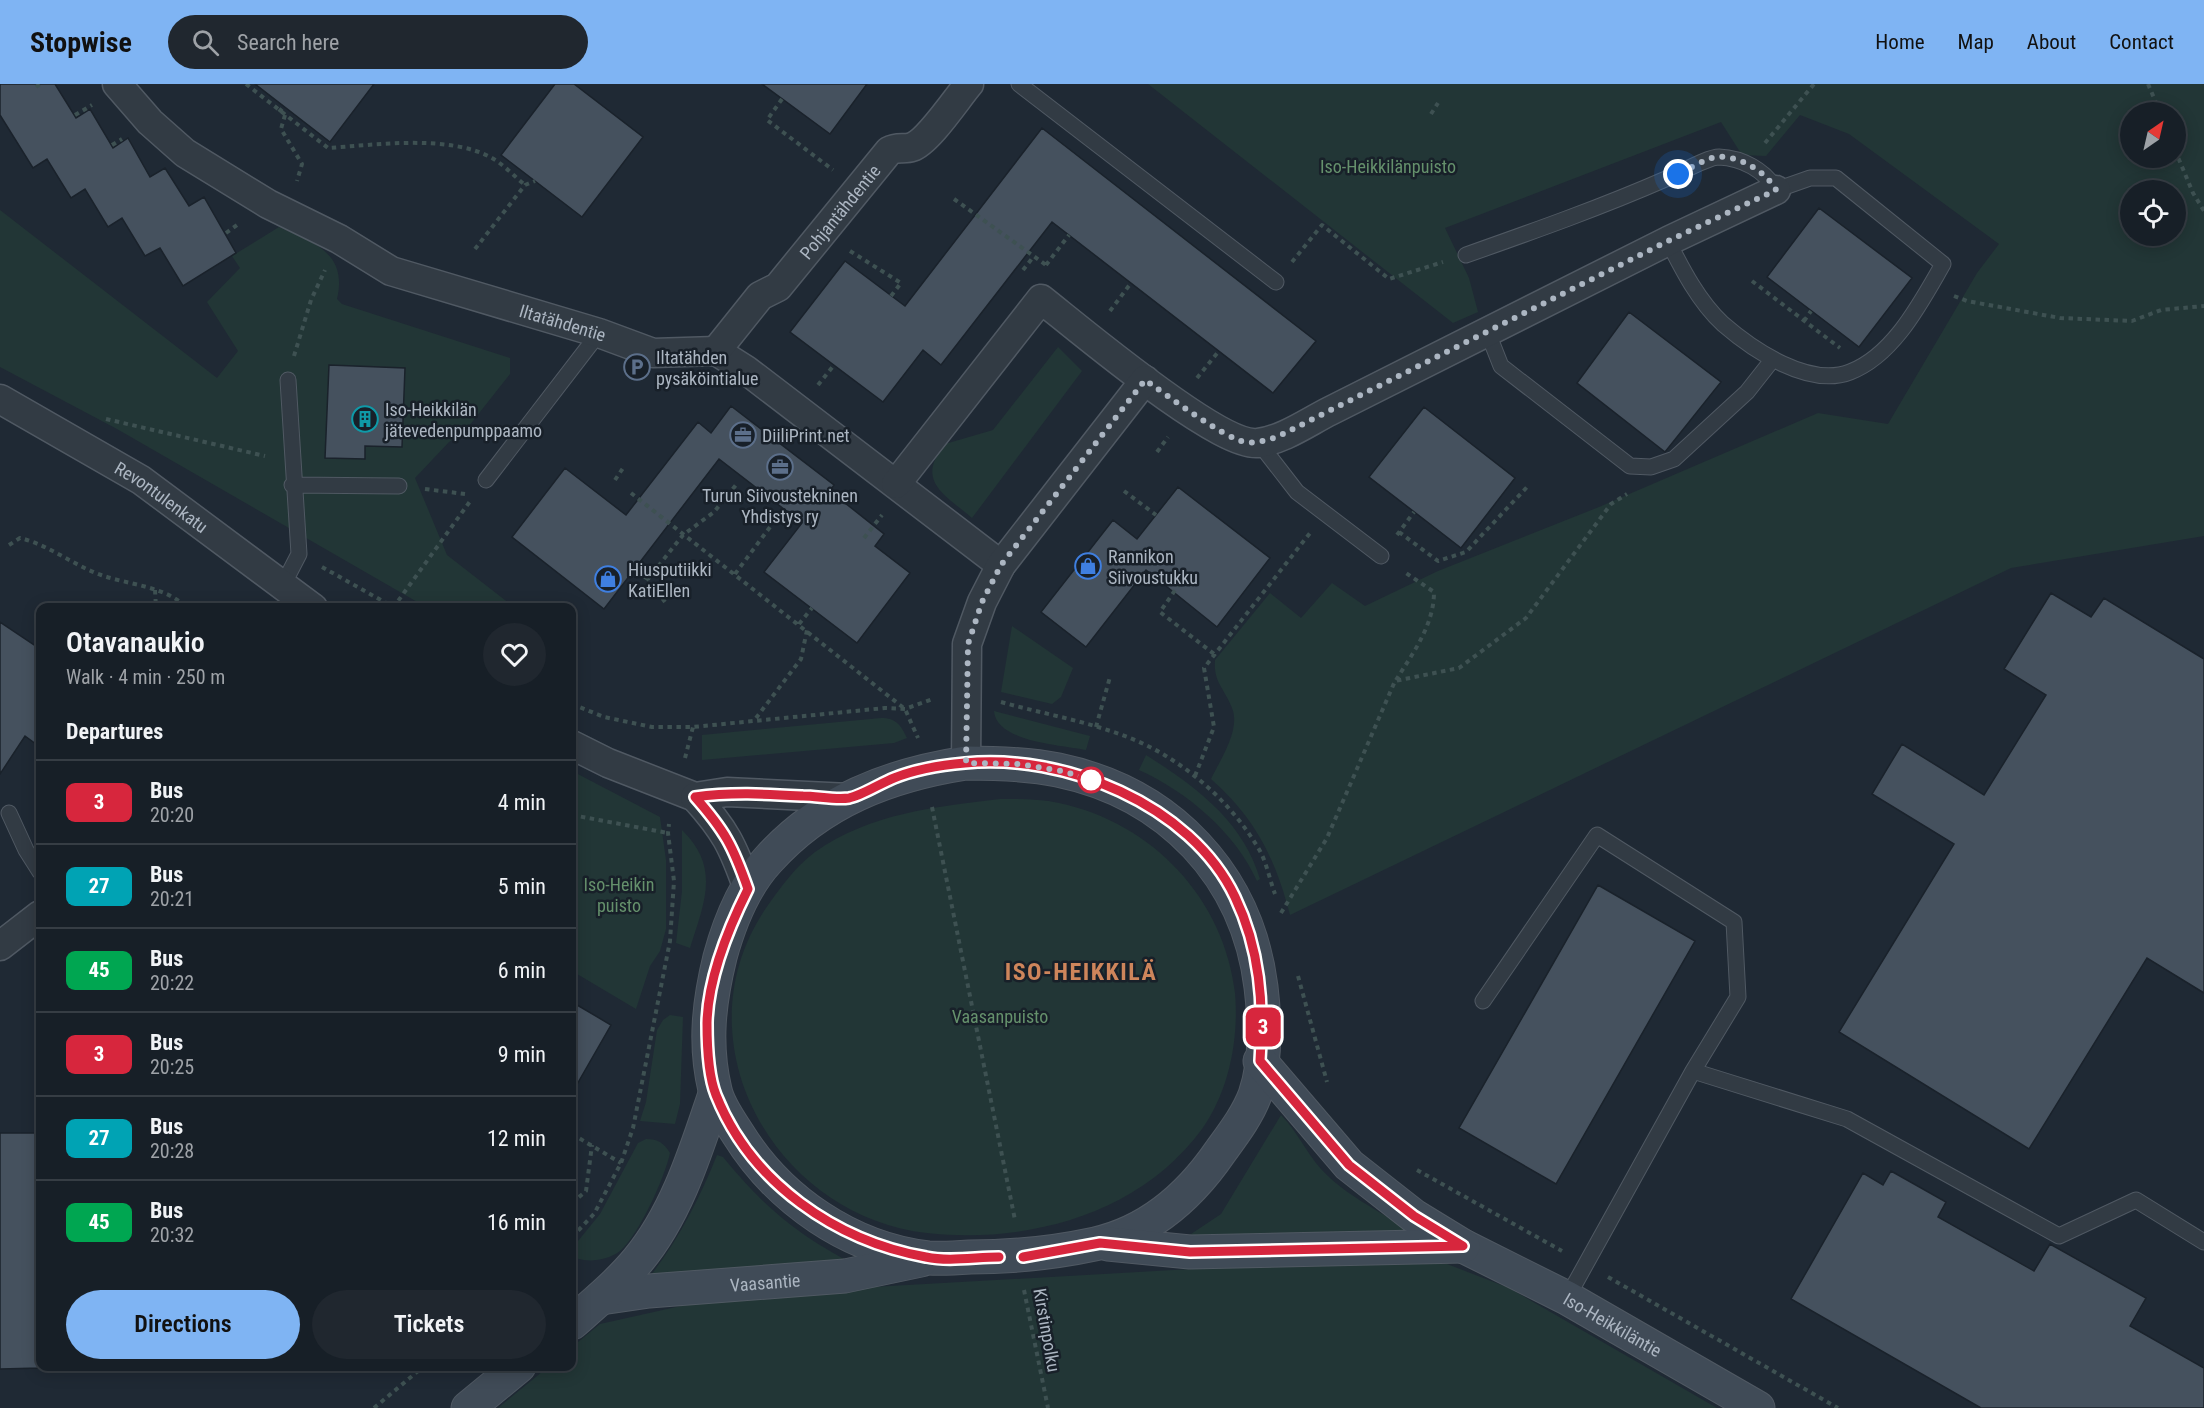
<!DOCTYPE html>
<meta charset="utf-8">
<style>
:root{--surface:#171f27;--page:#20272f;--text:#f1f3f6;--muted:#9ea2a7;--line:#363d44;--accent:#7fb4f3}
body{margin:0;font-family:"Roboto Condensed",sans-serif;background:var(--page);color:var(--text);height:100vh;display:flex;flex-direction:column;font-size:22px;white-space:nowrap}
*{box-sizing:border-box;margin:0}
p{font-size:20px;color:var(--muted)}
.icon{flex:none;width:33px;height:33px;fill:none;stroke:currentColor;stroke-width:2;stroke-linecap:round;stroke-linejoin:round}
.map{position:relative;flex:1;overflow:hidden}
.drawer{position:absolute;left:36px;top:519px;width:540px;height:768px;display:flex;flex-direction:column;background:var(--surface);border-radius:12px;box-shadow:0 3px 15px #0003,0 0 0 2px var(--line)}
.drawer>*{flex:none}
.badge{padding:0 12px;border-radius:9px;font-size:21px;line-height:39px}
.needle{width:39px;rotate:34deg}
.controls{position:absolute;left:2120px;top:18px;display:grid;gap:12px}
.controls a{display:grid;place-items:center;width:66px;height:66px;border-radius:50%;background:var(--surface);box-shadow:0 3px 15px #0003,0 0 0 2px var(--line);font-size:30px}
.you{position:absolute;width:30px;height:30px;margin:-15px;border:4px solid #fff;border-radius:50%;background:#1a73e8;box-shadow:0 0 0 9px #1a73e833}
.map>.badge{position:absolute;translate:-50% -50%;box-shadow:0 0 0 3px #fff}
h2{padding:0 30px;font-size:22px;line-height:54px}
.round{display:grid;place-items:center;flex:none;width:63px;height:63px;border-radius:32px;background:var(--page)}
.headline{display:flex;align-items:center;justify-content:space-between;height:102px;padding:0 30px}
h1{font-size:28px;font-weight:600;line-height:45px}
.primary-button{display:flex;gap:12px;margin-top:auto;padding:12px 30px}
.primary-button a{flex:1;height:69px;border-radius:36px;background:var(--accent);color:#111;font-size:24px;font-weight:600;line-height:69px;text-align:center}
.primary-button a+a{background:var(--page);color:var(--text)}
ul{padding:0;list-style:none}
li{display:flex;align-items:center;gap:18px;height:84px;padding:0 30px;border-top:2px solid var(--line)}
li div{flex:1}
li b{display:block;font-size:22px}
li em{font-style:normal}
li .badge{min-width:66px;font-weight:700;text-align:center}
header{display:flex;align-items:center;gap:36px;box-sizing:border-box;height:84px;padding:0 30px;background:var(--accent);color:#111}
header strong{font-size:28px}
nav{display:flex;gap:33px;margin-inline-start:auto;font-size:21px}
.search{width:420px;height:54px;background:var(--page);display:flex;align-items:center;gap:15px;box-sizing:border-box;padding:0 21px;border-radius:33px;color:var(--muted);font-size:22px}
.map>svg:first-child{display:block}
.green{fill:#223636;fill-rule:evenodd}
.building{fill:#45515e;stroke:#1a222b;stroke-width:1.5}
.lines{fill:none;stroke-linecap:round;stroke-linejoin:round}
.lane-casing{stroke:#505963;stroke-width:17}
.street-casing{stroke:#505963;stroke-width:31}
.secondary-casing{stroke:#505963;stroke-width:35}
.path{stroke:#3e5152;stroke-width:4;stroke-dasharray:4.5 4.5;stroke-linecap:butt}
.lane{stroke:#323b44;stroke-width:15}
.street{stroke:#323b44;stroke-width:28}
.secondary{stroke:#404b57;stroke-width:33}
.line-casing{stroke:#fff;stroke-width:14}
.line{stroke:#d7263d;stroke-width:9}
.walk{stroke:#acb6c2;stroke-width:6;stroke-dasharray:0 10.8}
.stop-dot{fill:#fff;stroke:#d7263d;stroke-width:3}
.labels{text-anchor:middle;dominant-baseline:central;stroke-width:5;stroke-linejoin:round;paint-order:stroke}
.park-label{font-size:18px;fill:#65916c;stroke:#182029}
.street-label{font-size:18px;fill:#acb6c2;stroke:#182029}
.poi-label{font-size:18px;fill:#acb6c2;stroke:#182029;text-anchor:start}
.district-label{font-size:24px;font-weight:bold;letter-spacing:1.5px;fill:#ce855b;stroke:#182029}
</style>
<header>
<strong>Stopwise</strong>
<div class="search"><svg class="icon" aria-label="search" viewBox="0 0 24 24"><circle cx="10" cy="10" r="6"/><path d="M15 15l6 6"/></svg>Search here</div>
<nav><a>Home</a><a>Map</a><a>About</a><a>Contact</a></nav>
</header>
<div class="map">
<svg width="2204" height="1324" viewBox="0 0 2204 1324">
<rect width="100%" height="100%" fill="#1f2934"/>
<!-- green -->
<path class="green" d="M1148 0H2204V452L2011 484 1290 831C1275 774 1256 735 1211 695 1220 676 1241 646 1232 624 1225 605 1213 598 1215 576L1270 509 1301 534 1332 499 1365 522 1438 487 1599 423 1818 329 1888 340 1977 189 1999 160 1849 50 1800 31 1766 72 1742 71 1721 38 1445 144 1469 194 1478 228 1453 239ZM2130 28H2175V74H2130ZM2130 106H2175V152H2130Z
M0 126 217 294 238 267 207 218 240 184 232 172 279 143C313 158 348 169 337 215L342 220 510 274V290L465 347 449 358 415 394 447 471 514 523H426L117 345 0 283Z
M1058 263 1082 287 972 434C944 410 915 397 945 360L993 346Z
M1012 542 1073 584 1061 613 1052 620 1001 608Z
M994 627 1090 652 1086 666C1062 661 996 658 994 627Z
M881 634C896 634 901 641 907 654L894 659 702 676V651Z
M1146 671C1195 702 1243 737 1260 795L1257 797C1235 748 1187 708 1139 686Z
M572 687 660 733 666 776V845L660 867 650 882 636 925 572 887Z
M1000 715C1020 715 1040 715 1059 719 1153 739 1224 815 1235 909 1239 955 1229 1007 1202 1045 1140 1130 1028 1160 927 1149 775 1132 676 957 766 824 780 804 795 783 815 768 871 729 934 723 1000 715Z
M682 746C721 784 704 819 690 864L676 859 682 807Z
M670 931 683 933 680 1020 675 1040 640 1037 646 1018 657 946 663 936Z
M1281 1031C1297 1047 1306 1068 1321 1085 1344 1110 1377 1126 1406 1144V1149L1188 1152 1221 1130Z
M646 1055C658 1055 664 1059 670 1069 665 1093 639 1151 620 1167 608 1176 589 1179 576 1174L573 1169 578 1157 600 1130 638 1059Z
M717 1071 723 1073C764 1123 794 1148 851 1179L648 1195C678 1157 699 1116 717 1071Z
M1404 1173 1447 1180 1509 1204 1717 1324H498L548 1283 572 1282V1263L600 1240 730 1211Z"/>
<!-- building -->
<path class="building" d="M0 0H55L76 34 90 25 113 64 128 54 150 93 165 84 189 122 204 113 236 169 183 202 160 164 145 172 122 134 108 143 85 105 71 114 47 75 33 84 0 31Z
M255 0H374L330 58Z
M555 0H574L643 53 582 133 501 71Z
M762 0H867L830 50Z
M1042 44 1316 257 1273 309 1052 138 941 281 923 266 883 318 790 248 845 177 905 222Z
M1819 124 1912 194 1859 263 1767 193Z
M1629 228 1721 298 1665 368 1577 299Z
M329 281 405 284 402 363 365 362V375L325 374Z
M731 322 834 401 830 407 884 450 875 462 910 489 857 559 764 488 802 439 719 375 604 525 512 453 565 384 626 431 698 338 711 349Z
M1424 323 1515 394 1461 464 1369 393Z
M1178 403 1270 474 1217 543 1146 486 1086 563 1041 528 1113 436 1137 455Z
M2051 509 2091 533 2104 514 2204 575V909L2147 874 2029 1065 1839 948 1954 760 1872 710 1902 660 1984 711 2046 611 2004 585Z
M0 538 40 565V663L25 652 0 690Z
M1598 801 1695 857 1556 1100 1459 1044Z
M572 918 611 941 572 1009Z
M0 1049H40V1284L0 1285Z
M1891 1087 1946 1118 1938 1133 2034 1187 2050 1160 2146 1214 2130 1242 2204 1284V1324H1981L1791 1215 1863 1089 1883 1101Z"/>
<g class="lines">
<!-- lane casing -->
<g class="lane-casing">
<path id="lane" d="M1019 0 1276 198
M1466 171C1534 147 1602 123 1668 94 1680 89 1708 73 1719 73 1742 74 1765 86 1776 106L1810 94H1836L1943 180C1921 218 1894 271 1850 288 1809 304 1753 266 1723 240 1699 218 1682 185 1668 157
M1488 249 1501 282 1630 382 1651 383 1674 375 1747 308 1773 275
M1259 359 1297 408 1381 472
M486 396 599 249
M292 401 399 402
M283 501 299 470 288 296
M9 729 26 766 40 788
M1483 917 1597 751 1734 838 1738 913 1693 987
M1567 1214 1693 987 1847 1035 2059 1152 2136 1116 2204 1158"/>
</g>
<!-- street casing -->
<g class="street-casing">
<g id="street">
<path id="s1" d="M117 0 150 38 185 69 268 120 339 155 391 187 599 249 653 269 716 267 746 286 1001 481"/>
<path id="s2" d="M716 267 760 212 778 203 889 67C898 62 904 66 912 63 928 58 957 14 969 0"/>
<path id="s3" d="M0 315 141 396 313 524"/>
<path d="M896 400 1041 215C1078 244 1218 363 1258 359 1283 356 1308 338 1330 327L1668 157 1776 106"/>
<path d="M572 661 608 679 695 713 727 708 849 714"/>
<path d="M966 679 967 560 982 518 1001 481 1145 296"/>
<path d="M695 713C725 746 733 762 748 805"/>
<path d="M0 862 40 831"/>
</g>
</g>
<!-- secondary casing -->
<g class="secondary-casing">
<g id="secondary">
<path d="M966 679C997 679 1028 680 1058 686 1169 709 1247 791 1261 903 1265 936 1266 979 1255 1011 1247 1032 1233 1050 1220 1068 1189 1113 1149 1148 1095 1160 1053 1169 1013 1173 970 1173 957 1174 942 1175 928 1174 850 1165 779 1116 738 1050 729 1036 718 1021 715 1006 704 960 709 918 720 873 729 840 744 802 768 776 821 717 889 691 966 679Z"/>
<path id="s4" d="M1260 977 1349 1081 1414 1132 1463 1162 1567 1214 1758 1324"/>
<path d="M1108 1160 1190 1168 1463 1162"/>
<path id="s5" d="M601 1214 649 1207 845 1192 921 1176"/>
<path d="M572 1239C595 1219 619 1199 638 1176 677 1129 696 1066 715 1010"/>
<path d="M468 1324 519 1282"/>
</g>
</g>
<!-- path -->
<path class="path" d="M246 0 328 64C375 61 449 50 492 74 504 81 514 92 525 101
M2148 0 2160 28
M36 3 40 0
M782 15 767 36 833 86
M279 28 284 22
M1431 30 1438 19
M75 31 92 21
M285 31 281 45 302 80 297 97
M1765 59 1814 0
M112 61 122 55
M2175 66 2193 109 2204 127
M954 115 1046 181
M226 149 237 141
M475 165 525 101 535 97
M850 167 901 199 891 212
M1292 178 1322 141 1389 195 1443 178
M1046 181 1069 151
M1023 186 1034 172
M1752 197 1840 264
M1954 212 1967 217 2060 234 2132 237 2161 226 2204 222
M1110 227 1131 199
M1804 237 1811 227
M294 272 311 216 325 186
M1197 294 1219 267
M818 301 834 281
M106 335 265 372
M1157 368 1168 353
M615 396 623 384
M425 405 465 410
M1124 407 1156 431
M631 409 905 625 918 654
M1399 448 1438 477 1466 468 1528 402
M1397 451 1414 428
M864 454 882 431
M9 461 20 454C49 461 73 481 101 491 129 501 166 502 187 524
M322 483 395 524
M636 487 648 495
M735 490 779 431
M1180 499 1160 528 1214 570
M155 506 156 524
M665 518 648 495 683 451 714 428 736 401
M393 524 471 416
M799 540 812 524
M1396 596C1413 569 1434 541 1434 508L1403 487
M1001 618C1040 629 1081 636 1119 650 1176 669 1230 715 1260 767 1267 780 1270 797 1275 810
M572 620 604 633 652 643H693L885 624 905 625 933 615
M756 634 801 575 807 546
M1096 643 1110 593
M685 674 693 643
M1195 692 1214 643 1204 584 1310 449
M932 723 1015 1136
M572 731 668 749
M1281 829 1327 754 1395 597 1459 584 1526 534 1611 420 1627 410
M1298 892 1327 998
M572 1050 621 1079
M1417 1086 1562 1167
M572 1119 586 1107 592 1061
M572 1153 594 1130 621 1079 633 1044 670 857 674 797 668 749 669 740
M1608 1193 1838 1324
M1024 1206 1048 1324
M374 1324 424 1282"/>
<!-- lane -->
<use href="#lane" class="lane"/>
<!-- street -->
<use href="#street" class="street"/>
<!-- secondary -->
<use href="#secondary" class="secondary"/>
</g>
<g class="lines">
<!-- line casing -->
<g class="line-casing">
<path id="line" d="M999 1173C976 1173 949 1178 926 1173 836 1157 751 1099 716 1011 708 991 707 961 707 939 708 895 729 843 748 805 733 762 725 747 695 713 731 708 766 710 803 712 817 712 835 716 849 714 861 712 881 699 894 694 916 685 942 681 965 679 1063 669 1191 720 1235 813 1260 865 1264 920 1260 977L1349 1081 1414 1132 1463 1162 1190 1168 1100 1159 1023 1173"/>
</g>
<!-- line -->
<use href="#line" class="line"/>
<!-- walk -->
<path class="walk" d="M1091 696 1062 687 1018 680 966 679 968 560 982 518 1001 481 1145 296C1166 310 1223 354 1245 358 1256 360 1266 356 1277 353L1668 157 1776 106C1766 88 1739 71 1717 73 1706 74 1689 85 1678 90"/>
</g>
<!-- icons -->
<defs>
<g id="parking-ring" transform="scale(1.35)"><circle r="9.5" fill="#182029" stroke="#5c6f8a" stroke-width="1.5"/><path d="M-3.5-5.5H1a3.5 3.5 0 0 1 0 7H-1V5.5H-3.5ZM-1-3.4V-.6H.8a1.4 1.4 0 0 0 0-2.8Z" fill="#5c6f8a"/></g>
<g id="building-ring" transform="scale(1.35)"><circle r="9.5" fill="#182029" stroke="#0f9aa8" stroke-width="1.5"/><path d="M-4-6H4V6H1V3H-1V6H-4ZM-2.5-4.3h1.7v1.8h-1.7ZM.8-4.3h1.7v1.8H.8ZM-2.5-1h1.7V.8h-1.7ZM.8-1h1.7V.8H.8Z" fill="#0f9aa8"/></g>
<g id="office-ring" transform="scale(1.35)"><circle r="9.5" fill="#182029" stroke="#5c6f8a" stroke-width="1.5"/><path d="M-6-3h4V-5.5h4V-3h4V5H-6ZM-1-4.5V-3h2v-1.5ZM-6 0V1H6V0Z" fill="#5c6f8a"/></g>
<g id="shop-ring" transform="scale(1.35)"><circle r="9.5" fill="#182029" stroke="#3f7fe0" stroke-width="1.5"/><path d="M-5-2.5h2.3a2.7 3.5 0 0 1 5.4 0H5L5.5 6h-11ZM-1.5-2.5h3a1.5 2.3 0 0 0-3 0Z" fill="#3f7fe0"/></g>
</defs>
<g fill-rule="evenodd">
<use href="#parking-ring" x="637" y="283"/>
<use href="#building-ring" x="365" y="335"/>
<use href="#office-ring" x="743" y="351"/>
<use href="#office-ring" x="780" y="383"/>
<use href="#shop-ring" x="1088" y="482"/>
<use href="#shop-ring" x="608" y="495"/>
</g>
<!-- markers -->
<circle class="stop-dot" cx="1091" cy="696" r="12"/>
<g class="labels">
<!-- park labels -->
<g class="park-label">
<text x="1388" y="82">Iso-Heikkilänpuisto</text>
<text x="619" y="800">Iso-Heikin<tspan x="619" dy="21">puisto</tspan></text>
<text x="1000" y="932">Vaasanpuisto</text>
</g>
<!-- street labels -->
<g class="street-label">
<text stroke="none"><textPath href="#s2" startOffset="188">Pohjantähdentie</textPath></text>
<text stroke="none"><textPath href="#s1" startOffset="514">Iltatähdentie</textPath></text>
<text stroke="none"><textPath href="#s3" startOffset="189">Revontulenkatu</textPath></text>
<text stroke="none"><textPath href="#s5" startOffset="165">Vaasantie</textPath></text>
<text stroke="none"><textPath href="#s4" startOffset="446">Iso-Heikkiläntie</textPath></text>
<text transform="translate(1047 1246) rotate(80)">Kirstinpolku</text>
</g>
<!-- poi labels -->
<g class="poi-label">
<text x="656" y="273">Iltatähden<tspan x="656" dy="21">pysäköintialue</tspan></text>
<text x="385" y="325">Iso-Heikkilän<tspan x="385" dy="21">jätevedenpumppaamo</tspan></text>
<text x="762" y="351">DiiliPrint.net</text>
<text x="780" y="411" text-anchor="middle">Turun Siivoustekninen<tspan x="780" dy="21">Yhdistys ry</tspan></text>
<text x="1108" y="472">Rannikon<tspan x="1108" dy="21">Siivoustukku</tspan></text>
<text x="628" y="485">Hiusputiikki<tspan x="628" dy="21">KatiEllen</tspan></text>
</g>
<!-- district labels -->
<g class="district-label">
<text x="1081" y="888">ISO-HEIKKILÄ</text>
</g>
</g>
</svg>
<div class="controls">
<a><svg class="needle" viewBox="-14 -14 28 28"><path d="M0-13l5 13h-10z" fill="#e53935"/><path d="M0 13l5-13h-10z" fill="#9ea2a7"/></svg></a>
<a><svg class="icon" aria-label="locate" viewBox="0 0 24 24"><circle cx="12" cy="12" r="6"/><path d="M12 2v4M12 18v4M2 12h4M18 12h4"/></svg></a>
</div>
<div class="you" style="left:1678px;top:90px"></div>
<b class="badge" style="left:1263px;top:943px;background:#d7263d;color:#fff">3</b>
<section class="drawer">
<div class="headline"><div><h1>Otavanaukio</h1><p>Walk · 4 min · 250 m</p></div><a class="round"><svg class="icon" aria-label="heart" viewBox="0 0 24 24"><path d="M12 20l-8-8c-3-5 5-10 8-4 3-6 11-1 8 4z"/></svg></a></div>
<h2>Departures</h2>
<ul>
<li><span class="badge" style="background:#d7263d;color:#fff">3</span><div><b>Bus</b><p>20:20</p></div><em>4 min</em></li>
<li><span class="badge" style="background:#00a3b4;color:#fff">27</span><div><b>Bus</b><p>20:21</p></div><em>5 min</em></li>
<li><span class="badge" style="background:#00a651;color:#fff">45</span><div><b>Bus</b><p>20:22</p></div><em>6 min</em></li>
<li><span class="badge" style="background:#d7263d;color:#fff">3</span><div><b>Bus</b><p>20:25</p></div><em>9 min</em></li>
<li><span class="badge" style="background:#00a3b4;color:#fff">27</span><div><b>Bus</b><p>20:28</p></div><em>12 min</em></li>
<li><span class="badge" style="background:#00a651;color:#fff">45</span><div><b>Bus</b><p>20:32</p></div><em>16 min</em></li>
</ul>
<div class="primary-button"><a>Directions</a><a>Tickets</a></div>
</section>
</div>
